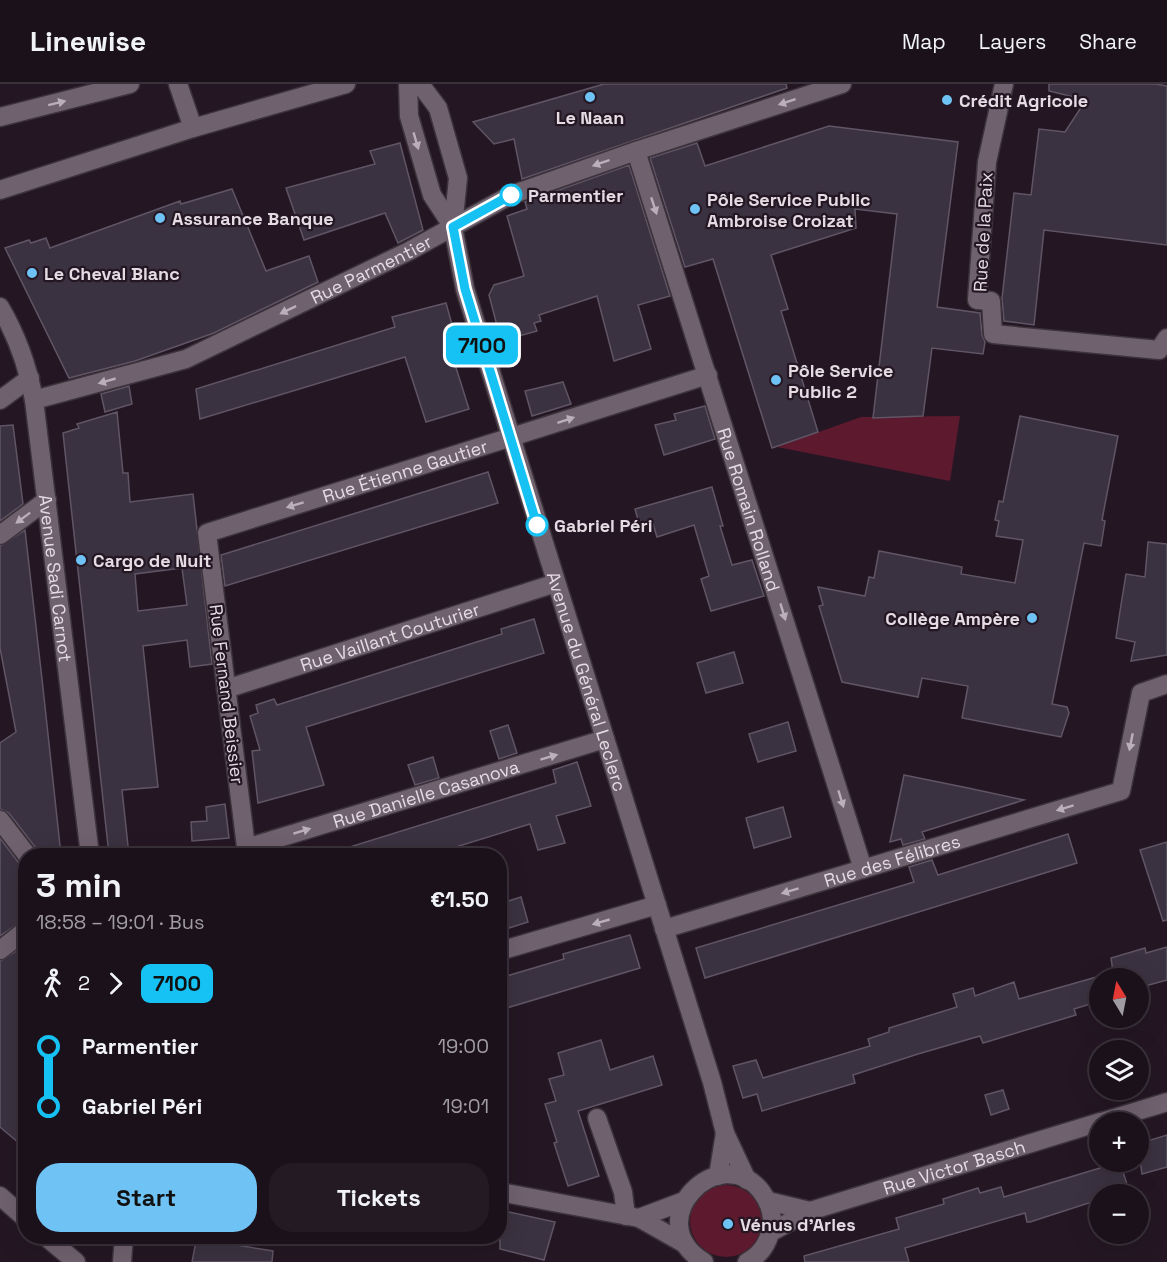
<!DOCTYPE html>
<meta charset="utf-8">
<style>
:root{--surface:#1b111a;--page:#241a23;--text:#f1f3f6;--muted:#a09da2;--line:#393139;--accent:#6fc2f4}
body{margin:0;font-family:"Space Grotesk",sans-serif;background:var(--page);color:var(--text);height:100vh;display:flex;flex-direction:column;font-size:22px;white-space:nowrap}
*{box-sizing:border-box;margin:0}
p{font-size:20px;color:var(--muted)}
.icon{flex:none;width:33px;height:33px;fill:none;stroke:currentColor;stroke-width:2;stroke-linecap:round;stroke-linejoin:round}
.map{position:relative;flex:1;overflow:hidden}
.drawer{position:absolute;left:18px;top:764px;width:489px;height:396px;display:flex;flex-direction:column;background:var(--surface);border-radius:24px;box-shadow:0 6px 24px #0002,0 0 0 2px var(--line)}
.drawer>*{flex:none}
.badge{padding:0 12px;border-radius:9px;font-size:21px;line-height:39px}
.needle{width:39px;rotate:350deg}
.buttons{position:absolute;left:1089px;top:884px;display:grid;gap:12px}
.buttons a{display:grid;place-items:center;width:60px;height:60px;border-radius:50%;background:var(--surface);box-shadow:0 6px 24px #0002,0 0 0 2px var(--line);font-size:30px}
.map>.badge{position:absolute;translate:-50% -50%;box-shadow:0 0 0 3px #fff}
.legs{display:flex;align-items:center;gap:9px;height:66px;padding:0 18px;font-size:20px}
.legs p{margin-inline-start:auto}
.head{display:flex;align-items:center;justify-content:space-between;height:102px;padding:0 18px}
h1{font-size:33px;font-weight:700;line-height:45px}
.cta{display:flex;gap:12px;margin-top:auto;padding:12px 18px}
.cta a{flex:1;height:69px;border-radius:24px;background:var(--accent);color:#111;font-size:24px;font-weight:700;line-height:69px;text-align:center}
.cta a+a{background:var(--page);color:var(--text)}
ul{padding:0 18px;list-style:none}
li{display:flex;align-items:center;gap:21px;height:60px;font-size:22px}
li i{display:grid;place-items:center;width:9px;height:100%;margin:0 8px;background:currentColor}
li i::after{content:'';width:15px;height:15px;margin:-8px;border:4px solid;border-radius:50%;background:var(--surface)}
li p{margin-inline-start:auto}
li:first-child i{background:linear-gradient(#0000 50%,currentColor 0)}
li:last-child i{background:linear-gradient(currentColor 50%,#0000 0)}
header{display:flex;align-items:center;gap:36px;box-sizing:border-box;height:84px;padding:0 30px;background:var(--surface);border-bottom:2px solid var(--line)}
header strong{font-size:28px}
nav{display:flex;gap:33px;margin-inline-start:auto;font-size:21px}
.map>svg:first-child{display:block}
.green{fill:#5d192d}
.building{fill:#3b3241;stroke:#5f5565;stroke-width:1.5;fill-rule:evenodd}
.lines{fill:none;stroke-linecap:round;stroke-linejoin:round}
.street-casing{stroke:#3c333b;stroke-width:21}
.secondary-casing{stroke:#3c333b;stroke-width:21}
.street{stroke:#70616f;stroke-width:18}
.secondary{stroke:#70616f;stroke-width:18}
.oneway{fill:#bbb0ba}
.line-1-casing{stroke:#fff;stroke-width:14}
.line-1{stroke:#16c1f3;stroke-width:9}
.poi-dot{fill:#6fc2f4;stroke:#241723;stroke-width:2}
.stop-1-dot{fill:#fff;stroke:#16c1f3;stroke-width:3}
.labels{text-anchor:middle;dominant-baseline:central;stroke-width:4.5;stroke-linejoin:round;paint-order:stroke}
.poi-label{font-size:18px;font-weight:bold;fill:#e4dbe3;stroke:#241723;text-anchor:start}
.stop-label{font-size:18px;font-weight:bold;fill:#e4dbe3;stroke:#241723;text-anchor:start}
.street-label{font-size:18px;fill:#e4dbe3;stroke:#241723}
</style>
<header>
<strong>Linewise</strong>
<nav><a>Map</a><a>Layers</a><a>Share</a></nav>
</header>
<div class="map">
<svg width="1167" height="1178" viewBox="0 0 1167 1178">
<rect width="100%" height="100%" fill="#241723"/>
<!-- green -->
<path class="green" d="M960 332 950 397 777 363 861 333Z
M690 1137a36 36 0 1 1 72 0a36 36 0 1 1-72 0Z"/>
<!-- building -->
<path class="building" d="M604 0H786L787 4 522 95 514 55 494 60 473 38Z
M1049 0H1156L1167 2V161L1044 146 1034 241 1004 237 1002 214 1014 109 1031 111 1039 45 1065 48 1086 16 1049 7Z
M829 42 958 58 937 223 980 229 982 251 985 258 983 270 932 264 923 332 873 334 897 130 855 125 856 144 771 171 788 225 781 227 818 348 772 364 713 175 685 183 650 74 697 59 705 82Z
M400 59 423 146 398 159 385 129 304 156 286 104 375 80 370 67Z
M629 81 670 212 638 221 651 265 614 277 597 212 539 231 541 237 534 239 537 247 501 257 489 211 494 201 524 192 507 132 527 125 525 118Z
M232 105 266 187 309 172 318 198 214 249 135 277 69 294 5 164 29 156 31 159 46 154 50 164 180 117 181 120Z
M446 219 456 255 448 258 469 325 426 338 405 273 200 335 196 305 395 243 392 233Z
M563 298 571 320 532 332 525 307Z
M129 302 132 320 105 328 101 310Z
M705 322 715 355 664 371 655 341 676 336 674 330Z
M117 328 123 389H128L130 418 193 410 212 580 190 583 187 556 143 562 158 703 122 706 129 771H109L63 349 79 344 77 340ZM182 484 187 521 138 527 135 490Z
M1020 332 1118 352 1102 436 1105 437 1101 462 1084 459 1052 620 1067 623 1069 629 1061 653 962 634 968 602 922 594 918 613 842 598 819 522 823 521 818 503 865 512 869 493 874 494 879 467 962 483 961 490 1015 499 1023 456 996 452 999 437 995 436 999 417 1003 418Z
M13 341 23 420 0 437V342Z
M488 388 498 419 225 502 221 471Z
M712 403 723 442H720L732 481 752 476 764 512 711 527 701 495 709 492 694 441 657 453 653 440 640 443 635 425Z
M25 446 43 604 61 771H38L36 764 9 729 0 725V659L16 648 0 564V462Z
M1148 458 1167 460V571L1131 577 1135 558 1116 554 1120 527 1126 490 1145 493Z
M534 535 544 569 306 643 324 701 258 719 252 667 260 666 250 632 258 629 256 621 274 615 277 621 502 550 501 545Z
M734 568 743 599 706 609 697 579Z
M788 638 796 667 758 678 749 650Z
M508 641 517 669 499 675 490 647Z
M433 673 439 694 415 701 408 681Z
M577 678 591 722 556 732 565 759 538 766 530 740 430 771H340V766L556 699 553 686Z
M904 691 968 704 1024 716 922 748 925 755 903 761 901 755 890 758Z
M225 720 229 754 192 757 191 738 207 737 206 723Z
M783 723 791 753 754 764 746 734Z
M1068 750 1077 779 705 894 696 864 914 798 909 783 932 776 938 791Z
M0 754 18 778 26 782V835L0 852Z
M1167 758V836L1163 837 1140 766Z
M521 813 528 838 509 844 502 819Z
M630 851 640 884 500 926V894L564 875 563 870Z
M26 861V1065L0 1043V877Z
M1167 863V896L1138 904V894H1114L1111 874 1145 864 1146 869Z
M1100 892V917L1074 925 1076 931 983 959 980 952 918 970 853 991 855 999 762 1027 757 1010 743 1014 733 982 756 976 763 994 870 962 868 955 889 948V944L957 923 953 910 973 904 975 912 1014 898 1019 915Z
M601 956 610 986 653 972 662 1001 578 1027 599 1092 568 1102 554 1059 557 1058 545 1020 556 1017 549 995 564 991 558 969Z
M1003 1006 1009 1025 991 1031 985 1011Z
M1167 1051V1083L1142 1090 1138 1060Z
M1120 1078 1130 1110H1097L1098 1116 1030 1138H1027L1025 1129 905 1164 909 1178H805L804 1172 899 1145 896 1134 944 1120 943 1115 978 1104 980 1109 1001 1103 1004 1113Z
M500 1126 555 1138 544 1176 500 1165Z
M197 1152 237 1154 236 1161 273 1167 272 1178H192Z"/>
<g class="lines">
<!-- street casing -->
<g class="street-casing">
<g id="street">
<path d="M178 0 193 44"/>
<path d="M408 0 409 32 432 111 453 143"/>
<path id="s1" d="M420 0 438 24 458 94 453 143 465 205 712 998 725 1049 747 1096"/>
<path d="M1004 0 987 78 977 216 991 217 993 250 1159 266 1167 254"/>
<path d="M0 33 130 0"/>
<path id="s2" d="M636 67 863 785"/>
<path d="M0 316 30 294"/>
<path id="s3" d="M34 316 186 275 409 167 511 111 636 67 842 0"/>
<path d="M0 451 47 416"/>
<path id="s4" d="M226 605 556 499"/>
<path d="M0 736 27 771"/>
<path id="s5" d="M246 764 605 655"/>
<path id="s6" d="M247 771 207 449 708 291"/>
<path id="s7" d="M664 845 1121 707 1141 609 1167 600"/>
<path d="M0 866 26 846"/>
<path d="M500 867 657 821"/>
<path d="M597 1034 623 1108 626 1132"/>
<path d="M1101 1038 1167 1018"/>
<path d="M718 1092 725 1049"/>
<path d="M500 1108 639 1134 685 1160"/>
<path d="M0 1112 26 1135"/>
<path d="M768 1117 810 1127"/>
<path d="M639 1134 684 1117"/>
<path id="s8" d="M771 1148 810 1127 1100 1038"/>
<path d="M45 1152 76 1178"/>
<path d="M704 1178C638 1137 719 1055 761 1107 767 1115 772 1126 772 1137 771 1154 763 1170 747 1178"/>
</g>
</g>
<!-- secondary casing -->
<g class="secondary-casing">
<g id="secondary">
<path d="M0 106 193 44 346 0"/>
<path id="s9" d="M0 223C17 252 28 283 34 316L90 771"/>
<path d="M122 1178 124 1152"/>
</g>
</g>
<!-- street -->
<use href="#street" class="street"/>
<!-- secondary -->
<use href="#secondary" class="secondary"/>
</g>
<!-- one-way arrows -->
<defs><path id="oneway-solid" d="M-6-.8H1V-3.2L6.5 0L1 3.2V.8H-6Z" transform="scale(1.5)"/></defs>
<g class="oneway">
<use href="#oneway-solid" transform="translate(787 18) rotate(162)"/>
<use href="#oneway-solid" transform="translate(57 19) rotate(-14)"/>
<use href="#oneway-solid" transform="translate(416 57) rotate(74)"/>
<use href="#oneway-solid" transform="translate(601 79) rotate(161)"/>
<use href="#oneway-solid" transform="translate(654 122) rotate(72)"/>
<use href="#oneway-solid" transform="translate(288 226) rotate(154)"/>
<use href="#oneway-solid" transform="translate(107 297) rotate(164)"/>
<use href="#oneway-solid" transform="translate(566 336) rotate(-18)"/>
<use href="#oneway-solid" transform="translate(295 421) rotate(163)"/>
<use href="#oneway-solid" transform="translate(23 434) rotate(143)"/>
<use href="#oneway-solid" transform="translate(783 528) rotate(73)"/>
<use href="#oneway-solid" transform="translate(1131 658) rotate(101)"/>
<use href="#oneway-solid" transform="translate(549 673) rotate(-17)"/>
<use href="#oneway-solid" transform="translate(841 715) rotate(73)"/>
<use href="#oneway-solid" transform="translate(1065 724) rotate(163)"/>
<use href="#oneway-solid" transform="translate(302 747) rotate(-17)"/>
<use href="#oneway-solid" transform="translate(790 807) rotate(163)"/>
<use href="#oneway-solid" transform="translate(601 838) rotate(164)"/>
</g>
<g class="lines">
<!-- line-1 casing -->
<g class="line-1-casing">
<path id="line-1" d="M511 111 453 143 465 205 537 441"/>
</g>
<!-- line-1 -->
<use href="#line-1" class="line-1"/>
</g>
<!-- markers -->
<g class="poi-dot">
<circle cx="590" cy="13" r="6"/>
<circle cx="947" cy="16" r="6"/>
<circle cx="695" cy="125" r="6"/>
<circle cx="160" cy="134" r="6"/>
<circle cx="32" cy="189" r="6"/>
<circle cx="776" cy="296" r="6"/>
<circle cx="81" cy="476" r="6"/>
<circle cx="1032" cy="534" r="6"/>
<circle cx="728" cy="1140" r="6"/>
</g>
<g class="stop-1-dot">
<circle cx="511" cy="111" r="10"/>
<circle cx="537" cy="441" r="10"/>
</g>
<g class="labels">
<!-- poi labels -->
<g class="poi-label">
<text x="959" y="16">Crédit Agricole</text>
<text x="590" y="33" text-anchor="middle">Le Naan</text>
<text x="707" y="115">Pôle Service Public<tspan x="707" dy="21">Ambroise Croizat</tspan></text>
<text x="172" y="134">Assurance Banque</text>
<text x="44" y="189">Le Cheval Blanc</text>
<text x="788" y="286">Pôle Service<tspan x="788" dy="21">Public 2</tspan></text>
<text x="93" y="476">Cargo de Nuit</text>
<text x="1020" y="534" text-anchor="end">Collège Ampère</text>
<text x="740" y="1140">Vénus d'Arles</text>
</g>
<!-- stop labels -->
<g class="stop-label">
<text x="528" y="111">Parmentier</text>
<text x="554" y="441">Gabriel Péri</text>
</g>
<!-- street labels -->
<g class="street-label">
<text transform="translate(983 148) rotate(-87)">Rue de la Paix</text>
<text stroke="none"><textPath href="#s3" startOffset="363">Rue Parmentier</textPath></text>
<text stroke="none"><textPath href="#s6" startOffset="532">Rue Étienne Gautier</textPath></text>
<text stroke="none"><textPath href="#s2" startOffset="376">Rue Romain Rolland</textPath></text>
<text stroke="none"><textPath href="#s9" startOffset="279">Avenue Sadi Carnot</textPath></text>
<text stroke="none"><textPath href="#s4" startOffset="172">Rue Vaillant Couturier</textPath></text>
<text stroke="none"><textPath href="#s1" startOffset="626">Avenue du Général Leclerc</textPath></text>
<text transform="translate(227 610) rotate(83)">Rue Fernand Beissier</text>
<text stroke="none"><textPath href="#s5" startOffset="188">Rue Danielle Casanova</textPath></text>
<text stroke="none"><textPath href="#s7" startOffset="238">Rue des Félibres</textPath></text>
<text stroke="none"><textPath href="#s8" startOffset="195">Rue Victor Basch</textPath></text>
</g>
</g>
</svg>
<div class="buttons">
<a><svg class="needle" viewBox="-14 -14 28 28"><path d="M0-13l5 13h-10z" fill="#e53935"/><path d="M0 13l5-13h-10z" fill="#a09da2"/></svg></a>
<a><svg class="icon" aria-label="layers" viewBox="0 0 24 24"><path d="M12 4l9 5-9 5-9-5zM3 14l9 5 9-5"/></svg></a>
<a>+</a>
<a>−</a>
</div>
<b class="badge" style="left:482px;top:261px;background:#16c1f3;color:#111">7100</b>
<section class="drawer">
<div class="head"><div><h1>3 min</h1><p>18:58 – 19:01 · Bus</p></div><b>€1.50</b></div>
<div class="legs"><svg class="icon" aria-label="walk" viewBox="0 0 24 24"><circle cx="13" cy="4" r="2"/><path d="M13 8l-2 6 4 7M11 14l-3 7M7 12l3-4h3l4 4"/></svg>2<svg class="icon" aria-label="forward" viewBox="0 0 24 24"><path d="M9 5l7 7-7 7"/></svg><b class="badge" style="background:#16c1f3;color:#111">7100</b></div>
<ul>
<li><i style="color:#16c1f3"></i><b>Parmentier</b><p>19:00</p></li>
<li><i style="color:#16c1f3"></i><b>Gabriel Péri</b><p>19:01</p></li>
</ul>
<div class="cta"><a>Start</a><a>Tickets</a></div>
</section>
</div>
